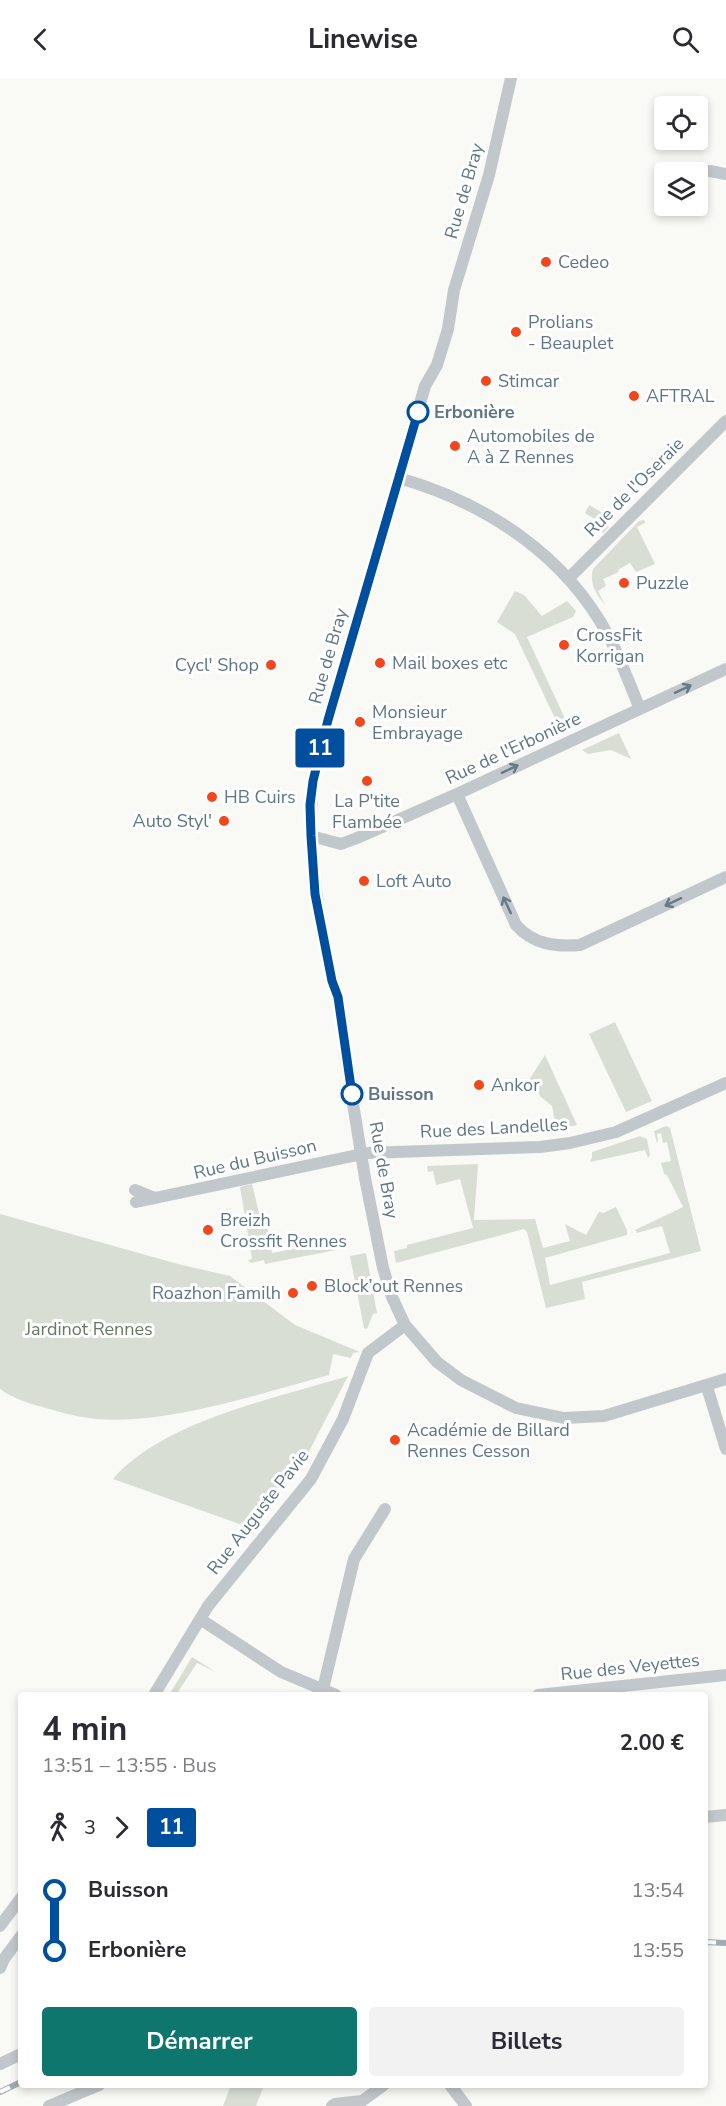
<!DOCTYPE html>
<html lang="fr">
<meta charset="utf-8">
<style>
:root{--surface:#fff;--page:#f2f2f3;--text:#2b2b33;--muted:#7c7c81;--accent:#0f766e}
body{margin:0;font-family:"Nunito Sans",sans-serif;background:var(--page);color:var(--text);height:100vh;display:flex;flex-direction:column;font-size:22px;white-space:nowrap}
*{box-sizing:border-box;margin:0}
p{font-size:20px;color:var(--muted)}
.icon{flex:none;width:33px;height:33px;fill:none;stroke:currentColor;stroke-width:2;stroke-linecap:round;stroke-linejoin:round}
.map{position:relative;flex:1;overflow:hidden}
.sheet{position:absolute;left:18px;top:1614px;width:690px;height:396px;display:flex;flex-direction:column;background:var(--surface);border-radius:6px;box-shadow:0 3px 9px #0003}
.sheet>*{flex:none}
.badge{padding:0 12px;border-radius:4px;font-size:21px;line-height:39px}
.buttons{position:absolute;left:654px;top:18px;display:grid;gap:12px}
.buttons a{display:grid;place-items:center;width:54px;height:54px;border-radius:6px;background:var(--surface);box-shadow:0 3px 9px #0003;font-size:30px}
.map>.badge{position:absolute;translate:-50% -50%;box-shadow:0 0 0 3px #fff}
.legs{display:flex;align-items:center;gap:9px;height:66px;padding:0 24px;font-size:20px}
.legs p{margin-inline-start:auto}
.summary{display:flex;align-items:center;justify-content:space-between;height:102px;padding:0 24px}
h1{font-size:33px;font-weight:700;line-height:45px}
.button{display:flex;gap:12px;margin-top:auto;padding:12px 24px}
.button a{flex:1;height:69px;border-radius:6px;background:var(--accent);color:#fff;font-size:24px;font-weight:700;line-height:69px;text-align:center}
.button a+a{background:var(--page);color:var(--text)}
ul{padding:0 24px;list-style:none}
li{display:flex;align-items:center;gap:21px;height:60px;font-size:22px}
li i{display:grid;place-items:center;width:9px;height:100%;margin:0 8px;background:currentColor}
li i::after{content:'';width:15px;height:15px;margin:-8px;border:4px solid;border-radius:50%;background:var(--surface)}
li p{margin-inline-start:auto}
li:first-child i{background:linear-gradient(#0000 50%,currentColor 0)}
li:last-child i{background:linear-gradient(currentColor 50%,#0000 0)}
header{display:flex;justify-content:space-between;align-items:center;height:78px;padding:0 24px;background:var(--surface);font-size:27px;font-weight:700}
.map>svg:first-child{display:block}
.green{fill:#d9ded5}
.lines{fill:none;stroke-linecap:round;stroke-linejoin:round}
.minor{stroke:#c2c7cb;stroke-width:12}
.rail-casing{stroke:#a2abb1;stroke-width:6}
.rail{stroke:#fff;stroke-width:4;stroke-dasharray:11;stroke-linecap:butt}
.oneway{stroke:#667a88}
.line-1-casing{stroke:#fff;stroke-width:14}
.line-1{stroke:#004f9e;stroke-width:9}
.poi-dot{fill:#f2471d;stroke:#fff;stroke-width:2}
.stop-1-dot{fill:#fff;stroke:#004f9e;stroke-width:3}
.labels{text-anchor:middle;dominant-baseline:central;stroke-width:6;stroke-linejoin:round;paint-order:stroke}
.street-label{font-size:18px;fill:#617684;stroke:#fff}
.poi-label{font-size:18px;fill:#617684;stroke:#fff;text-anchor:start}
.stop-label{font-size:18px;font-weight:bold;fill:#617684;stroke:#fff;text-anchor:start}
.park-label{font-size:18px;fill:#667a61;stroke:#fff}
</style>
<header><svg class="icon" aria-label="back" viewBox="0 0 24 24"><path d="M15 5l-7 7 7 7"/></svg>Linewise<svg class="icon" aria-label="search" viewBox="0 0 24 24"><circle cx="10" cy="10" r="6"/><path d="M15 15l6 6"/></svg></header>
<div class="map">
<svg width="726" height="2028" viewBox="0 0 726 2028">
<rect width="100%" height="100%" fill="#f9f9f6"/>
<!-- green -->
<path class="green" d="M589 427 610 439 604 445 609 449 603 455 597 450 601 445 585 435Z
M644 442 645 445 637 449 655 486 636 494 630 485 618 492 619 494 603 501 606 508 598 513 605 527C596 516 589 506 593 491L639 443Z
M515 513 524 517 542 538 567 523 576 533 573 539 527 559 569 649 561 653 515 556 497 544Z
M619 655 631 681 611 672 588 676 582 672Z
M615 944 652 1023 626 1034 589 956Z
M545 977 577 1047 567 1049 566 1046 562 1047 561 1044H555L552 1028 541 1019 529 1002Z
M666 1048 670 1050 701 1173 582 1204 585 1221 546 1230 527 1154 524 1151 396 1185 394 1173 407 1170V1167L473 1150 460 1101 436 1107 433 1093 428 1094 427 1088 478 1086 474 1142 535 1141 543 1170 570 1163 565 1146 586 1157 599 1134 603 1135 616 1129 627 1152V1157L545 1180 550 1207 670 1175 662 1148 637 1155 635 1152 683 1129 667 1097 664 1096 661 1085 671 1083 667 1064 663 1065 661 1055 657 1056 658 1064 657 1065 654 1053Z
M640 1058 647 1061 650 1077 648 1080 645 1072 590 1084 592 1079V1074Z
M252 1106 262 1148 267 1147 272 1175 313 1167V1164L335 1160 336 1172 265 1186 264 1182 251 1185 248 1182 252 1181 240 1109Z
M0 1136 178 1186 230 1198 295 1247 360 1274 353 1275 351 1280 333 1276 329 1297C257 1316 170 1347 96 1341 78 1339 59 1334 42 1329 28 1325 12 1320 0 1311Z
M366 1175 377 1235 373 1236 367 1251 364 1250 350 1178Z
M348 1298 299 1393 287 1397 248 1449 113 1401C162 1343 277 1320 348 1298Z
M192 1579 216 1594 197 1585 176 1617H169Z
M231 2007H264L256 2028H223Z"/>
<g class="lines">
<!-- minor -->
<path class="minor" d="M511 0 489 97 454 212 448 251 437 287 425 308 318 678C302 751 316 823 331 896 332 903 335 910 337 917 342 935 345 958 345 976L365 1100 383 1190 392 1219 405 1247 437 1284 461 1302 516 1330 564 1340 604 1338 726 1301
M710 93 726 96
M399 400C486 425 566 477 609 559 621 582 630 607 640 631
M568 501 726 343
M457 716 516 847C533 866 554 869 580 867L726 799
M311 758 341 766 357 760 457 716 726 591
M135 1112 155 1120
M136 1124 367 1075 540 1069 570 1065 616 1054 726 1005
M707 1309 726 1371
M200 1541 281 1594 336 1617
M323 1611 354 1481 385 1431
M154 1617 208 1528 311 1401 343 1341 368 1275 405 1247
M538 1617 726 1597
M705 1739 726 1737
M0 1848 21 1820
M0 1890 4 1881 21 1858
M0 1986 21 1976
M450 2007 466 2028
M49 2028 99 2007
M332 2028 335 2026 362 2023 384 2007"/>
<!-- rail casing -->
<g class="rail-casing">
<path id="rail" d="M705 1864 726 1865
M0 2014 21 2004"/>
</g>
<!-- rail -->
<use href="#rail" class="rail"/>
</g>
<!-- one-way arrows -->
<defs><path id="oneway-shaft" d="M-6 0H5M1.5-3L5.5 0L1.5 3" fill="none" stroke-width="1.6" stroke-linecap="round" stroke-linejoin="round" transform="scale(1.5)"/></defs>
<g class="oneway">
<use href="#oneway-shaft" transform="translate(683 611) rotate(-25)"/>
<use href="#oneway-shaft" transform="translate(510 691) rotate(-25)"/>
<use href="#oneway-shaft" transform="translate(673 824) rotate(155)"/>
<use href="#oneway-shaft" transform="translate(507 827) rotate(-115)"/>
</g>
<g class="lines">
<!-- line-1 casing -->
<g class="line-1-casing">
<path id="line-1" d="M352 1016 338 919 332 903 315 816 311 758 310 727 313 703 328 642 418 334"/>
</g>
<!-- line-1 -->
<use href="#line-1" class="line-1"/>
</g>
<!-- markers -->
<g class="poi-dot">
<circle cx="546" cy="184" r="6"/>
<circle cx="516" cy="254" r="6"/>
<circle cx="486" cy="303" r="6"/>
<circle cx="634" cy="318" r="6"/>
<circle cx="455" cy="368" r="6"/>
<circle cx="624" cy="505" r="6"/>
<circle cx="564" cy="567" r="6"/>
<circle cx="380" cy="585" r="6"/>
<circle cx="271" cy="587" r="6"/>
<circle cx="360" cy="644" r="6"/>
<circle cx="367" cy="703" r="6"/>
<circle cx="212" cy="719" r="6"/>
<circle cx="224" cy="743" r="6"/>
<circle cx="364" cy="803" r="6"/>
<circle cx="479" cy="1007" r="6"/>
<circle cx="208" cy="1152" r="6"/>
<circle cx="312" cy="1208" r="6"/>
<circle cx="293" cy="1215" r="6"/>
<circle cx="395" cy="1362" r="6"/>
</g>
<g class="stop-1-dot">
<circle cx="418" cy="334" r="10"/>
<circle cx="352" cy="1016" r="10"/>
</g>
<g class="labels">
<!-- street labels -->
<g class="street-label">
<text transform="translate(464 113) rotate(-74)">Rue de Bray</text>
<text transform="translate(634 409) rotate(-45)">Rue de l'Oseraie</text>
<text transform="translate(328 578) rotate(-74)">Rue de Bray</text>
<text transform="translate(513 670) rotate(-25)">Rue de l'Erbonière</text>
<text transform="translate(494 1050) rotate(-3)">Rue des Landelles</text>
<text transform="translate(255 1081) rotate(-13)">Rue du Buisson</text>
<text transform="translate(384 1092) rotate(80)">Rue de Bray</text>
<text transform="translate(258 1434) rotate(-52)">Rue Auguste Pavie</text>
<text transform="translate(630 1589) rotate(-6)">Rue des Veyettes</text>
</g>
<!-- poi labels -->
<g class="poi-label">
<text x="558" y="184">Cedeo</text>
<text x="528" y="244">Prolians<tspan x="528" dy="21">- Beauplet</tspan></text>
<text x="498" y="303">Stimcar</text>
<text x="646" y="318">AFTRAL</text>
<text x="467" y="358">Automobiles de<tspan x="467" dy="21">A à Z Rennes</tspan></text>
<text x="636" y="505">Puzzle</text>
<text x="576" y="557">CrossFit<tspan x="576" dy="21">Korrigan</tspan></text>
<text x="392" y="585">Mail boxes etc</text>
<text x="259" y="587" text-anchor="end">Cycl' Shop</text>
<text x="372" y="634">Monsieur<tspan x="372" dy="21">Embrayage</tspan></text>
<text x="224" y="719">HB Cuirs</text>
<text x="367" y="723" text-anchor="middle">La P'tite<tspan x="367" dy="21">Flambée</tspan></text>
<text x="212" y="743" text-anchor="end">Auto Styl'</text>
<text x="376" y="803">Loft Auto</text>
<text x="491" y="1007">Ankor</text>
<text x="220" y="1142">Breizh<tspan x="220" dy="21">Crossfit Rennes</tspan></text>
<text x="324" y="1208">Block’out Rennes</text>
<text x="281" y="1215" text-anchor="end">Roazhon Familh</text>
<text x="407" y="1352">Académie de Billard<tspan x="407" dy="21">Rennes Cesson</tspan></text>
</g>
<!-- stop labels -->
<g class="stop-label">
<text x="434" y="334">Erbonière</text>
<text x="368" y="1016">Buisson</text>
</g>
<!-- park labels -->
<g class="park-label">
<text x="89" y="1251">Jardinot Rennes</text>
</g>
</g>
</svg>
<div class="buttons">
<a><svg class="icon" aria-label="locate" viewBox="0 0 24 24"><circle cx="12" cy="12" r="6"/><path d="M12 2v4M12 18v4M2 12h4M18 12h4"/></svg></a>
<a><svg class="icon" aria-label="layers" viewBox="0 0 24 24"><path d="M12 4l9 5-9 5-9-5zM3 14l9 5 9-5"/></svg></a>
</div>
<b class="badge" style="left:320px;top:670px;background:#004f9e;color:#fff">11</b>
<section class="sheet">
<div class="summary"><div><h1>4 min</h1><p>13:51 – 13:55 · Bus</p></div><b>2.00 €</b></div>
<div class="legs"><svg class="icon" aria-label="walk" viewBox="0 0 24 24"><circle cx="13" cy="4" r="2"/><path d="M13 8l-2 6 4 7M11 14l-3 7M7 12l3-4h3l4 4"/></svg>3<svg class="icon" aria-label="forward" viewBox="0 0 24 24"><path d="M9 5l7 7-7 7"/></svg><b class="badge" style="background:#004f9e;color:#fff">11</b></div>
<ul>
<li><i style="color:#004f9e"></i><b>Buisson</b><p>13:54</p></li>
<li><i style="color:#004f9e"></i><b>Erbonière</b><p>13:55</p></li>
</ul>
<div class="button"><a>Démarrer</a><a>Billets</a></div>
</section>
</div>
